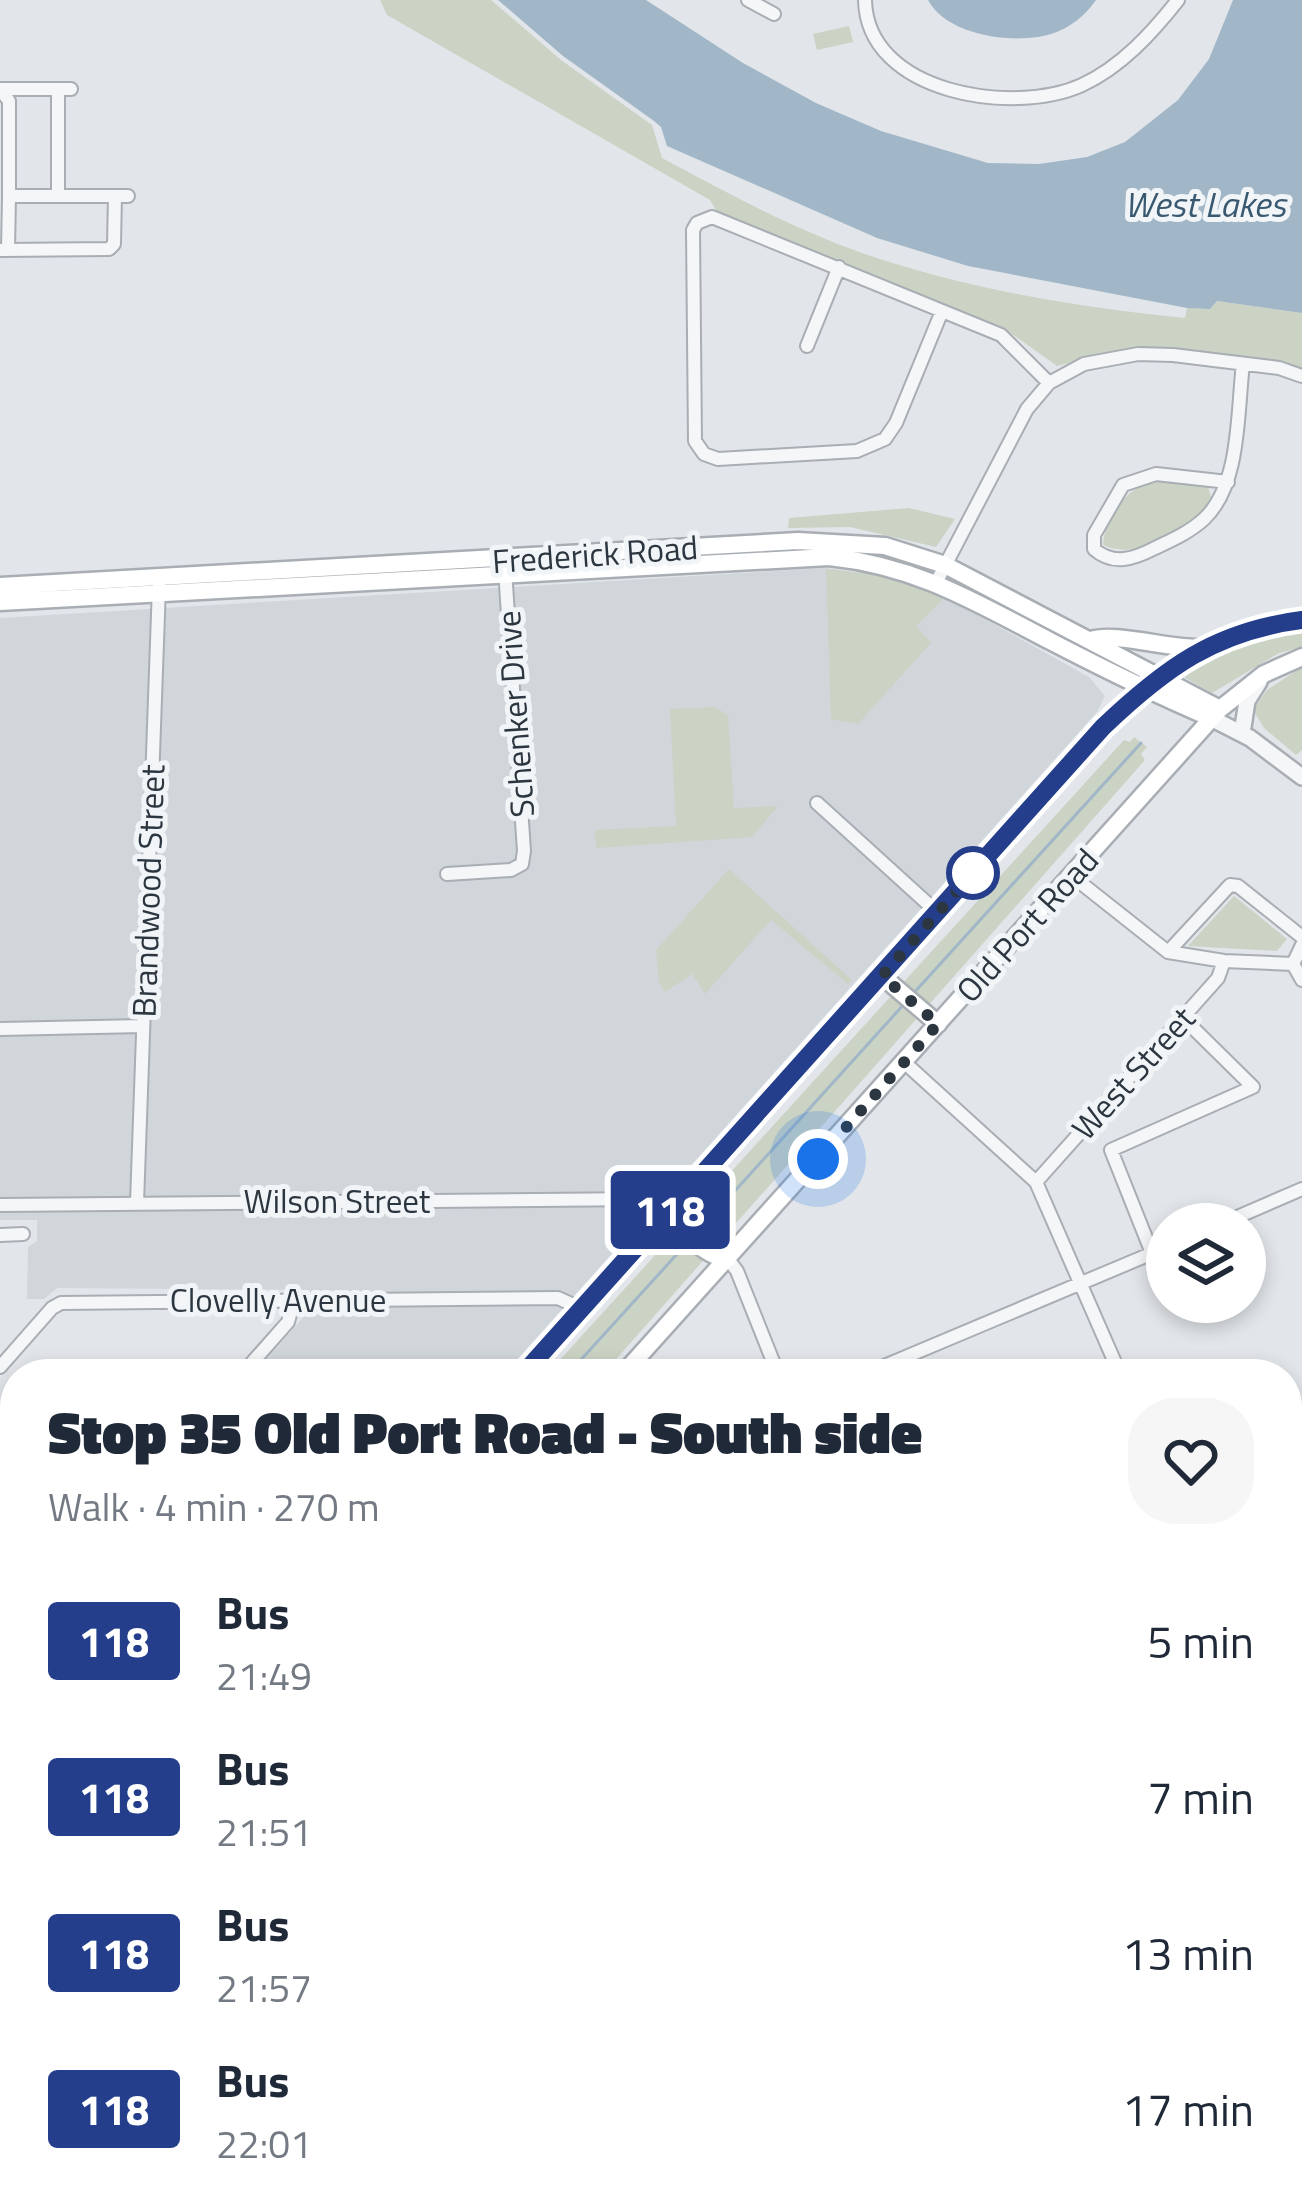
<!DOCTYPE html>
<meta charset="utf-8">
<style>
:root{--surface:#fff;--page:#f6f6f7;--text:#1f2937;--muted:#747a83}
body{margin:0;font-family:"Titillium Web",sans-serif;background:var(--page);color:var(--text);height:100vh;display:flex;flex-direction:column;font-size:45px;white-space:nowrap}
*{box-sizing:border-box;margin:0}
p{font-size:39px;color:var(--muted)}
.icon{flex:none;width:66px;height:66px;fill:none;stroke:currentColor;stroke-width:2;stroke-linecap:round;stroke-linejoin:round}
.map{position:relative;flex:1;overflow:hidden}
.side{position:absolute;left:0px;top:1359px;width:1302px;height:855px;display:flex;flex-direction:column;background:var(--surface);border-radius:48px 48px 0 0;box-shadow:0 6px 18px #0003}
.side>*{flex:none}
.badge{padding:0 24px;border-radius:9px;font-size:42px;line-height:78px}
.tools{position:absolute;left:1146px;top:1203px;display:grid;gap:24px}
.tools a{display:grid;place-items:center;width:120px;height:120px;border-radius:50%;background:var(--surface);box-shadow:0 6px 18px #0003;font-size:60px}
.you{position:absolute;width:60px;height:60px;margin:-30px;border:9px solid #fff;border-radius:50%;background:#1a73e8;box-shadow:0 0 0 18px #1a73e833}
.map>.badge{position:absolute;translate:-50% -50%;box-shadow:0 0 0 6px #fff}
.round{display:grid;place-items:center;flex:none;width:126px;height:126px;border-radius:48px;background:var(--page)}
.headline{display:flex;align-items:center;justify-content:space-between;height:204px;padding:0 48px}
h1{font-size:57px;font-weight:800;line-height:90px}
ul{padding:0;list-style:none}
li{display:flex;align-items:center;gap:36px;height:156px;padding:0 48px}
li div{flex:1}
li b{display:block;font-size:45px}
li em{font-style:normal}
li .badge{min-width:132px;font-weight:700;text-align:center}
.map>svg:first-child{display:block}
.built{fill:#d1d6db}
.green{fill:#cad3c4}
.water{fill:#a1b7c7}
.lines{fill:none;stroke-linecap:round;stroke-linejoin:round}
.stream{stroke:#a1b7c7;stroke-width:3}
.minor-casing{stroke:#a8aeb4;stroke-width:16}
.tertiary-casing{stroke:#a8aeb4;stroke-width:20}
.secondary-casing{stroke:#a8aeb4;stroke-width:21}
.primary-casing{stroke:#a3acb4;stroke-width:22}
.trunk-casing{stroke:#8b959f;stroke-width:26}
.minor{stroke:#f5f6f8;stroke-width:12}
.tertiary{stroke:#f5f6f8;stroke-width:15}
.secondary{stroke:#fff;stroke-width:16}
.primary{stroke:#fff;stroke-width:18}
.trunk{stroke:#fff;stroke-width:21}
.line-casing{stroke:#fff;stroke-width:27}
.line{stroke:#243e8c;stroke-width:18}
.walk{stroke:#2c3640;stroke-width:12;stroke-dasharray:0 21.6}
.stop-dot{fill:#fff;stroke:#243e8c;stroke-width:6}
.labels{text-anchor:middle;dominant-baseline:central;stroke-width:10;stroke-linejoin:round;paint-order:stroke}
.street-label{font-size:33px;fill:#2c3640;stroke:#f2f5f7}
.water-label{font-size:36px;font-style:italic;fill:#395971;stroke:#f2f5f7}
</style>
<div class="map">
<svg width="1302" height="2212" viewBox="0 0 1302 2212">
<rect width="100%" height="100%" fill="#e2e6ea"/>
<!-- built -->
<path class="built" d="M826 568 878 575 945 597 1089 677 1105 696 1097 712 504 1374H253L308 1312 310 1290 57 1288 44 1299H27L28 1247 37 1241V1220H0V618Z
M15 1641V1799H0V1657Z"/>
<!-- green -->
<path class="green" d="M380 0H491L561 60 652 125 662 158C727 193 792 228 862 253 966 289 1075 307 1185 318L1187 308 1210 309 1217 301 1302 313V371L1158 349 1121 351 1057 366 1012 334 717 212 710 200 387 15Z
M849 26 853 42 817 50 813 34Z
M1155 480 1208 487 1211 497C1194 529 1138 562 1103 545 1105 515 1127 488 1155 480Z
M909 508 955 519 936 547 850 527 788 528 789 518Z
M826 569 878 575 945 597 916 626 931 643 858 724 831 719Z
M1302 627V647L1279 653 1212 693 1175 672C1213 647 1258 634 1302 627Z
M1302 667V750L1296 755 1264 728 1253 710 1267 690Z
M716 707 728 716 734 808 778 806 752 837 596 848 595 830 676 826 670 709Z
M1134 737 1147 747 1141 754 1145 760 603 1374H547L1124 740 1130 742Z
M729 869 844 973 852 980 848 984 771 920 705 994 692 974 665 992 659 982 656 950Z
M1234 896 1287 939 1277 951 1188 946Z
M1302 1870V1925L1287 1931V1877Z
M15 1957V2022L0 2038V1974Z
M0 2168 15 2185V2199H28L38 2212H0Z
M539 2199H660L627 2212H509Z"/>
<!-- water -->
<path class="water" d="M498 0H646L743 63 816 103 881 131 988 163 1039 164 1087 157 1125 142 1178 100 1209 59 1233 0H1302V313L1217 301 1210 309 1187 308 968 266 877 238 667 146 661 127 654 121 563 56Z
M928 0H1096C1085 16 1070 28 1051 34 1015 45 947 36 928 0Z"/>
<g class="lines">
<!-- stream -->
<path class="stream" d="M912 995 1141 743
M695 1235 906 1002
M568 1374 688 1242
M0 2005 15 1988"/>
<!-- minor casing -->
<g class="minor-casing">
<path id="minor" d="M748 0 774 14
M865 0C867 94 1014 116 1082 85 1121 67 1152 33 1178 0
M71 89H0L9 101V196H128
M58 196V89
M0 250 109 249 114 244 115 196
M8 250 9 196
M942 311 896 423 885 439 857 451 718 459 704 454 695 441 693 230 697 223 712 217 1001 335 1049 383
M807 346 839 267
M1228 482 1156 474 1123 485 1094 535V549C1113 566 1134 559 1155 548 1172 540 1190 532 1204 519 1241 484 1237 412 1243 364
M937 581 1027 409 1049 383 1084 364 1138 354 1173 355 1279 368 1302 376
M817 803 938 913
M447 874 511 870 522 864 524 851 505 570
M1072 876 1168 952 1224 961 1293 964 1302 980
M1168 952 1230 885 1238 886 1302 937
M1293 964 1302 945
M0 1029 143 1026
M904 1062 1036 1182 1120 1374
M1036 1182 1218 978 1224 961
M137 1203 159 586
M0 1205 647 1199 672 1207
M1221 1224 1302 1189
M0 1235 23 1234
M1152 1253 1111 1150 1253 1087 1182 1017
M728 1259 737 1271 778 1374
M0 1367 52 1308 61 1303 558 1298 582 1309
M242 1374 288 1322 294 1300
M865 1374 1167 1247
M1287 1425 1302 1418
M0 1574 15 1573
M0 1644 15 1627
M1287 1652 1302 1645
M0 1713H15
M1287 1774 1302 1809
M1287 2049 1302 2063
M1287 2080 1302 2074
M0 2101 15 2114
M183 2199 191 2212
M281 2199 288 2212
M921 2199 927 2212
M1247 2199 1253 2212
M106 2212 125 2199
M982 2212 1012 2199
M1298 2212 1302 2210"/>
</g>
<!-- tertiary casing -->
<g class="tertiary-casing">
<path id="tertiary" d="M1211 718 1250 738 1302 777
M1243 727 1247 701 1259 682"/>
</g>
<!-- secondary casing -->
<g class="secondary-casing">
<path id="secondary" d="M0 586 798 541 885 546 945 565 1220 709
M0 602 829 557C917 566 975 602 1052 642 1104 669 1157 695 1211 718
M1091 640C1114 632 1170 649 1201 648
M882 976 938 1024
M672 1207C674 1229 707 1257 728 1259
M523 1374 1103 727C1165 668 1215 631 1302 620
M623 1374 1220 709 1264 674 1302 657
M0 1956 15 1939
M0 2064 15 2047"/>
</g>
<!-- primary casing -->
<g class="primary-casing">
<path id="primary" d="M0 1814 15 1813
M440 2199 448 2212"/>
</g>
<!-- trunk casing -->
<g class="trunk-casing">
<path id="trunk" d="M1287 1870 1302 1864
M1287 1943 1302 1937
M417 2199 418 2212
M472 2212 504 2199
M651 2212 684 2199"/>
</g>
<!-- minor -->
<use href="#minor" class="minor"/>
<!-- tertiary -->
<use href="#tertiary" class="tertiary"/>
<!-- secondary -->
<use href="#secondary" class="secondary"/>
<!-- primary -->
<use href="#primary" class="primary"/>
<!-- trunk -->
<use href="#trunk" class="trunk"/>
</g>
<g class="lines">
<!-- line casing -->
<g class="line-casing">
<path id="line" d="M523 1374 1103 727C1165 668 1215 631 1302 620"/>
</g>
<!-- line -->
<use href="#line" class="line"/>
<!-- walk -->
<path class="walk" d="M818 1159 938 1024 882 976 973 873"/>
</g>
<!-- markers -->
<circle class="stop-dot" cx="973" cy="873" r="24"/>
<g class="labels">
<!-- street labels -->
<g class="street-label">
<text transform="translate(595 554) rotate(-4)">Frederick Road</text>
<text transform="translate(515 714) rotate(-94)">Schenker Drive</text>
<text transform="translate(148 891) rotate(-88)">Brandwood Street</text>
<text transform="translate(1027 925) rotate(-48)">Old Port Road</text>
<text transform="translate(1133 1073) rotate(-48)">West Street</text>
<text x="337" y="1201">Wilson Street</text>
<text x="278" y="1300">Clovelly Avenue</text>
</g>
<!-- water labels -->
<g class="water-label">
<text x="1205" y="203">West Lakes</text>
</g>
</g>
</svg>
<div class="tools">
<a><svg class="icon" aria-label="layers" viewBox="0 0 24 24"><path d="M12 4l9 5-9 5-9-5zM3 14l9 5 9-5"/></svg></a>
</div>
<div class="you" style="left:818px;top:1159px"></div>
<b class="badge" style="left:670px;top:1210px;background:#243e8c;color:#fff">118</b>
<section class="side">
<div class="headline"><div><h1>Stop 35 Old Port Road - South side</h1><p>Walk · 4 min · 270 m</p></div><a class="round"><svg class="icon" aria-label="heart" viewBox="0 0 24 24"><path d="M12 20l-8-8c-3-5 5-10 8-4 3-6 11-1 8 4z"/></svg></a></div>
<ul>
<li><span class="badge" style="background:#243e8c;color:#fff">118</span><div><b>Bus</b><p>21:49</p></div><em>5 min</em></li>
<li><span class="badge" style="background:#243e8c;color:#fff">118</span><div><b>Bus</b><p>21:51</p></div><em>7 min</em></li>
<li><span class="badge" style="background:#243e8c;color:#fff">118</span><div><b>Bus</b><p>21:57</p></div><em>13 min</em></li>
<li><span class="badge" style="background:#243e8c;color:#fff">118</span><div><b>Bus</b><p>22:01</p></div><em>17 min</em></li>
</ul>
</section>
</div>
